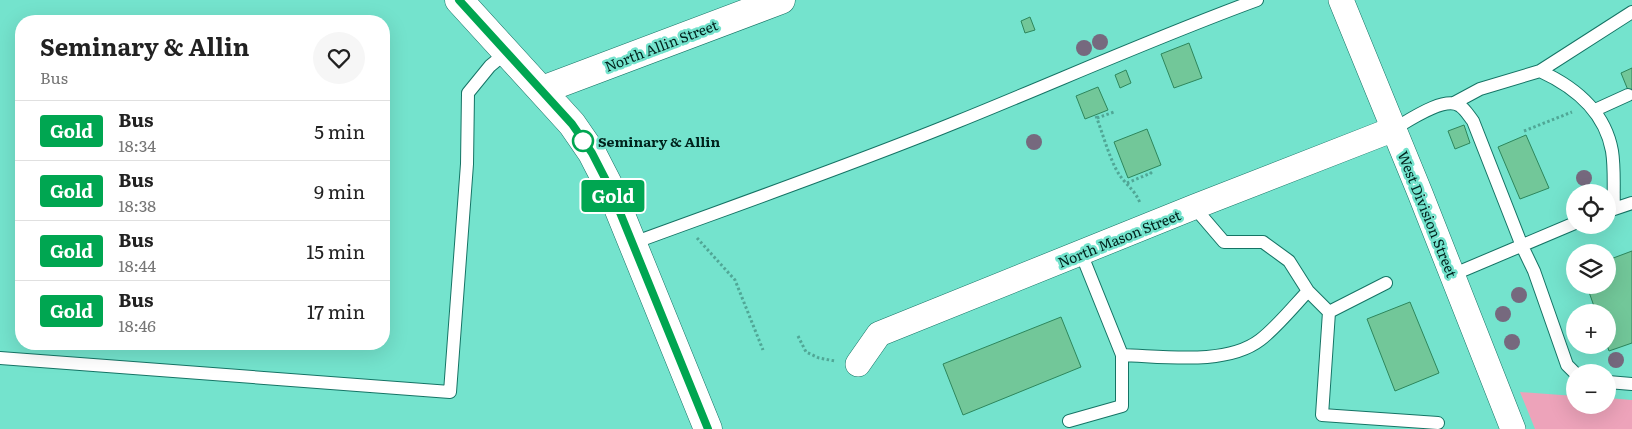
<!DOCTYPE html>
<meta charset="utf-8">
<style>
:root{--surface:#fff;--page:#f6f6f6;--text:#222;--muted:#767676;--line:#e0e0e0}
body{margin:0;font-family:Literata,serif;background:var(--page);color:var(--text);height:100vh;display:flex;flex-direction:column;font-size:19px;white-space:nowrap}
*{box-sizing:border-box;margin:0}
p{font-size:16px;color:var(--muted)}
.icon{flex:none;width:28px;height:28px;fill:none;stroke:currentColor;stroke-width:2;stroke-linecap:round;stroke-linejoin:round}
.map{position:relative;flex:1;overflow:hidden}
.panel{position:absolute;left:15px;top:15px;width:375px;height:335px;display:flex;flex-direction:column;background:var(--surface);border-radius:20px;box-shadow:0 5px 20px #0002}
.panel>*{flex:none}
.badge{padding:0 10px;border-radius:4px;font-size:18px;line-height:32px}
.fabs{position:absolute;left:1566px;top:184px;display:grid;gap:10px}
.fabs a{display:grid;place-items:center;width:50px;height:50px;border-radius:50%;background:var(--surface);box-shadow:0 5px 20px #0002;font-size:25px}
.map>.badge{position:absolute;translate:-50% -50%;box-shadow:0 0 0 2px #fff}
.round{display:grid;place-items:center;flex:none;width:52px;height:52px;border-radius:26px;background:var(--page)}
.headline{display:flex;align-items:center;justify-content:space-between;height:85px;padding:0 25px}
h1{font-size:24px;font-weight:700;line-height:38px}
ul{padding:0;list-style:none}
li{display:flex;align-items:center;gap:15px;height:60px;padding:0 25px;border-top:1px solid var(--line)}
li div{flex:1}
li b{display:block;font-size:19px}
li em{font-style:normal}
li .badge{min-width:55px;font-weight:700;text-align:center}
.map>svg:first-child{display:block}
.green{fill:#eda3ba}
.building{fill:#72c799;stroke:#2d865c}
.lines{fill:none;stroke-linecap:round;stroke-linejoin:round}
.lane-casing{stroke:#157465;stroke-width:14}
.street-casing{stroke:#157465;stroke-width:26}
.secondary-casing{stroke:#157465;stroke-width:29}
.path{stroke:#50a796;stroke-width:3;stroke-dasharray:2.5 2.5;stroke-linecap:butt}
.lane{stroke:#fff;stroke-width:12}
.street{stroke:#fff;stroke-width:25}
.secondary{stroke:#fff;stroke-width:28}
.tree{fill:#76697e}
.line-casing{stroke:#fff;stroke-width:11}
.line{stroke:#00a651;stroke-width:8}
.stop-dot{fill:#fff;stroke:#00a651;stroke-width:2.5}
.labels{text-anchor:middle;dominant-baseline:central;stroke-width:5;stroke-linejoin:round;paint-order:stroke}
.street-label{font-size:14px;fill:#00221c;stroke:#74e3cd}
.stop-label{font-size:14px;font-weight:bold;fill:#00221c;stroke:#74e3cd;text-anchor:start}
</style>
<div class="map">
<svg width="1632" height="429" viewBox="0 0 1632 429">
<rect width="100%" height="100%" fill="#74e3cd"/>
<!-- green -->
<path class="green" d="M1520 392 1575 396V405H1608V398L1632 400V429H1535Z"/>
<!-- building -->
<path class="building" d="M1030 17 1035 30 1025 33 1021 21Z
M1189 43 1202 78 1174 88 1161 54Z
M1632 68V100L1621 73Z
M1126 70 1131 83 1120 88 1115 75Z
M1098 87 1108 110 1085 119 1076 96Z
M1464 125 1470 143 1455 149 1448 131Z
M1147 129 1161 165 1128 178 1114 142Z
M1526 135 1549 188 1520 199 1498 147Z
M1632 251V343L1609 351 1607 345 1608 312H1596L1589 292V285H1608V260Z
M1410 302 1439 373 1395 391 1367 319Z
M1061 317 1081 367 963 415 943 364Z"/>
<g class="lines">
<!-- lane casing -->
<g class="lane-casing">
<path id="lane" d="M1540 71 1632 12
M1454 103 1480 89 1540 71C1575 87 1605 112 1612 151 1615 170 1613 190 1614 209
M1595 110 1628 95
M1394 129C1408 121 1445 95 1460 106 1465 109 1469 116 1473 121L1522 246 1534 271 1567 365 1575 373
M1194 207 1224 242H1263L1289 261 1308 291
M1608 211 1632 203
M633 243C742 203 851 165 959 121 1058 81 1156 37 1257 0
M1081 253 1122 355C1162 356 1226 366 1260 340 1276 328 1294 306 1308 291L1329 312 1322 415 1438 423
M1452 275 1575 223
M1329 312 1386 283
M0 358 450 392 467 164 468 93 490 66 507 52
M1608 382 1632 384
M1069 421 1122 406V355"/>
</g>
<!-- street casing -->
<g class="street-casing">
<path id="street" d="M1341 0 1420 193 1513 429
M858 364 879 334 1194 207 1394 129"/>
</g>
<!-- secondary casing -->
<g class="secondary-casing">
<path id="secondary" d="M459 0 572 124 592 153 610 188 708 429
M542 90 781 0"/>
</g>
<!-- path -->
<path class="path" d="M1096 116C1103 134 1108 154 1117 171 1125 185 1134 188 1140 203
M1097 118 1114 112
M1524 131 1572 112
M1127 183 1151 173 1150 172
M697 238 735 280 763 350
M798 336 806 352 819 358 835 361"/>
<!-- lane -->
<use href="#lane" class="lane"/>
<!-- street -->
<use href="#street" class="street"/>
<!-- secondary -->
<use href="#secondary" class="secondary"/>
</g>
<!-- trees -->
<g class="tree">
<circle cx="1100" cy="42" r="8"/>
<circle cx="1084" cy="48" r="8"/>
<circle cx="1034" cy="142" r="8"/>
<circle cx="1584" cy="178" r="8"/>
<circle cx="1519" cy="295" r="8"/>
<circle cx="1503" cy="314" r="8"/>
<circle cx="1512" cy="342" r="8"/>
<circle cx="1616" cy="360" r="8"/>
</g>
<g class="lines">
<!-- line casing -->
<g class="line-casing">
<path id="line" d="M459 0 572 124 592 153 610 188 708 429"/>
</g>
<!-- line -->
<use href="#line" class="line"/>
</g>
<!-- markers -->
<circle class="stop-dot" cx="583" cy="141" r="10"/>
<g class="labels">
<!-- street labels -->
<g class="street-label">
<text transform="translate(661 45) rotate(-21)">North Allin Street</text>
<text transform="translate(1428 214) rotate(68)">West Division Street</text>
<text transform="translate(1119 238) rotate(-22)">North Mason Street</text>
</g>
<!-- stop labels -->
<g class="stop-label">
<text x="598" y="141">Seminary &amp; Allin</text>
</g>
</g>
</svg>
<div class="fabs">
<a><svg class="icon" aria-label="locate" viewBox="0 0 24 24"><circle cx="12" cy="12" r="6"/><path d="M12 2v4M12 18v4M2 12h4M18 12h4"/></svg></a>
<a><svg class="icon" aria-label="layers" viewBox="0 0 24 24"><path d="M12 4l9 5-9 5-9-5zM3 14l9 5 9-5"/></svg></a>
<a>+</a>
<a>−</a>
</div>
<b class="badge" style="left:613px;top:196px;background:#00a651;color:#fff">Gold</b>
<section class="panel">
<div class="headline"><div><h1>Seminary &amp; Allin</h1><p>Bus</p></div><a class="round"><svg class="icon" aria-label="heart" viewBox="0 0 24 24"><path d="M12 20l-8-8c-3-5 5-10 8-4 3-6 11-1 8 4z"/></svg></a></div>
<ul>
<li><span class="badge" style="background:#00a651;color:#fff">Gold</span><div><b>Bus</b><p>18:34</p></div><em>5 min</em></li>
<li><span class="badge" style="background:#00a651;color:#fff">Gold</span><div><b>Bus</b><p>18:38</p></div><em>9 min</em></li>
<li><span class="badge" style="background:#00a651;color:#fff">Gold</span><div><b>Bus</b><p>18:44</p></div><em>15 min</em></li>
<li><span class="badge" style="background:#00a651;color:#fff">Gold</span><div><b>Bus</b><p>18:46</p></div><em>17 min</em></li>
</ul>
</section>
</div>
